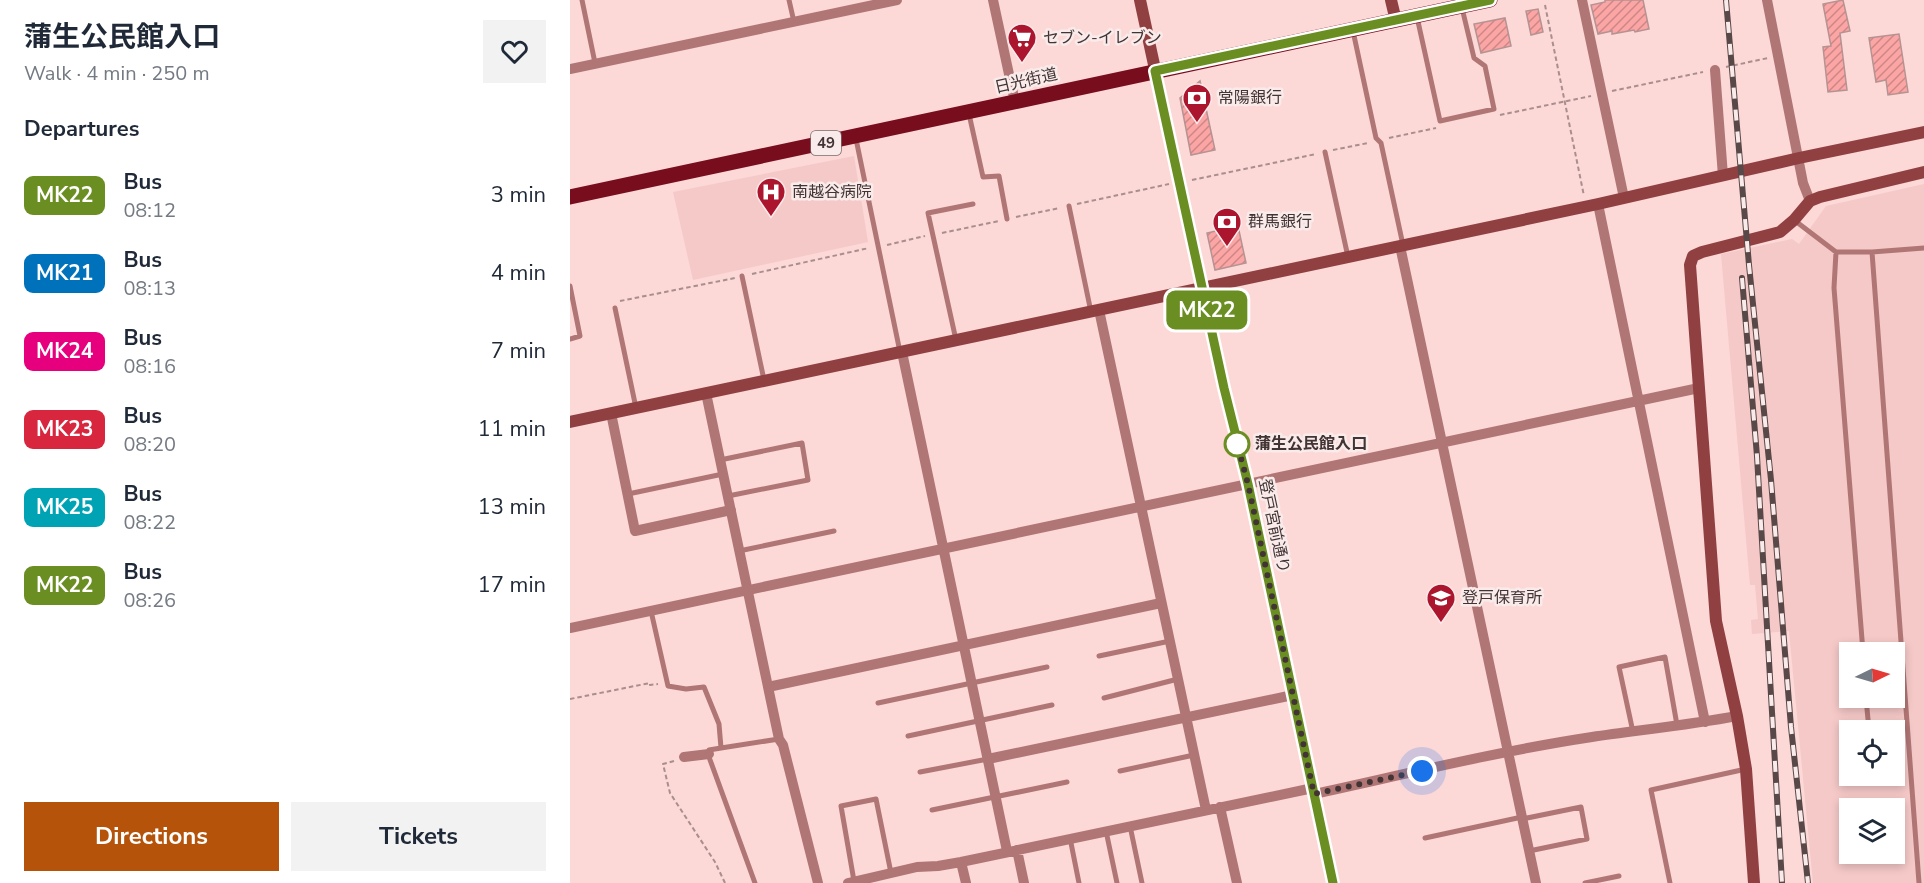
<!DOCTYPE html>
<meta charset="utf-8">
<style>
:root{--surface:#fff;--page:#f2f2f3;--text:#1f2937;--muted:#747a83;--accent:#b45309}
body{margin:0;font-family:"Nunito Sans","Noto Sans JP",sans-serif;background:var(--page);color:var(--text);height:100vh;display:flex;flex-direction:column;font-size:22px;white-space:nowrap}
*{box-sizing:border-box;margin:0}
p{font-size:20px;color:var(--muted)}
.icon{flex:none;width:33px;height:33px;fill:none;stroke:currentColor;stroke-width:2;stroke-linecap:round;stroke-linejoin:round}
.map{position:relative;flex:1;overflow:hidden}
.side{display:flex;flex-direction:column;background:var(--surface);width:570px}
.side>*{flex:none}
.badge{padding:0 12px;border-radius:9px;font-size:21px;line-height:39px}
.needle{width:39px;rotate:85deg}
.controls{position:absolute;left:1269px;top:642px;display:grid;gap:12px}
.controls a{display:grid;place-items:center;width:66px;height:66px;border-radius:0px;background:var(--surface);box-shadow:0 3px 9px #0003;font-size:30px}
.you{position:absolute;width:30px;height:30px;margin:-15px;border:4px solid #fff;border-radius:50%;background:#1a73e8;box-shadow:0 0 0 9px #1a73e833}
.map>.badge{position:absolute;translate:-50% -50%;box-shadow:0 0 0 3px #fff}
h2{padding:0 24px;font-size:22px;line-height:54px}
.round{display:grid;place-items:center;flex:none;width:63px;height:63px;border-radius:0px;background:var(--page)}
.overview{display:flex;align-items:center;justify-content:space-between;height:102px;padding:0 24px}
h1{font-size:28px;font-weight:700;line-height:45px}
.action{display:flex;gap:12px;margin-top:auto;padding:12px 24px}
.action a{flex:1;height:69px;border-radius:0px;background:var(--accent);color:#fff;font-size:24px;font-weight:700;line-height:69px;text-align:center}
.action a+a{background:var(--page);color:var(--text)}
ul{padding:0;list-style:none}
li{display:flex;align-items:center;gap:18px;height:78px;padding:0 24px}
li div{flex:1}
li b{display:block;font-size:22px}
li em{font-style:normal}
li .badge{min-width:66px;font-weight:700;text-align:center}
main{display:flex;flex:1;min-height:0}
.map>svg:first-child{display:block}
.built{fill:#f5c9c8;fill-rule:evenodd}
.building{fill:url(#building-hatch);stroke:#b59392;stroke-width:1.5}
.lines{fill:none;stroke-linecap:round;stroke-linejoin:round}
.path{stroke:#a98e8e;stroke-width:2;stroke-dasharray:4.5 3;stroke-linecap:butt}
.lane{stroke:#b07675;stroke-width:5}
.street{stroke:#b07675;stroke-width:10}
.secondary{stroke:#914042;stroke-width:12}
.primary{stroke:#780d1e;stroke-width:15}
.rail-casing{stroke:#594848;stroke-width:6}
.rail{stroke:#faebeb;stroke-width:4;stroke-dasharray:11;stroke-linecap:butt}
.line-casing{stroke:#fff;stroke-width:14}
.line{stroke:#6b8e23;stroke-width:9}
.walk{stroke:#423434;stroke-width:6;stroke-dasharray:0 10.8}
.stop-dot{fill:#fff;stroke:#6b8e23;stroke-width:3}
.labels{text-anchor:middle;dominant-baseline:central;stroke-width:5;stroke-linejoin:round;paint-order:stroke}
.shield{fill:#faebeb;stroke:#796b6b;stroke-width:1.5}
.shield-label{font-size:15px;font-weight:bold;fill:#423434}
.poi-label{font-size:16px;fill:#423434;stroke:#faebeb;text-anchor:start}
.street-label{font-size:16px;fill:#423434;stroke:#faebeb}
.stop-label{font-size:16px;font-weight:bold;fill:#423434;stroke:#faebeb;text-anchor:start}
</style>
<main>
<section class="side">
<div class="overview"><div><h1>蒲生公民館入口</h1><p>Walk · 4 min · 250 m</p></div><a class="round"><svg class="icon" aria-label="heart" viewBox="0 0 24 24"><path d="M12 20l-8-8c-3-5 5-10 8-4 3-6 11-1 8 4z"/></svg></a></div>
<h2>Departures</h2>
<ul>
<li><span class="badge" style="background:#6b8e23;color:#fff">MK22</span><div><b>Bus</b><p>08:12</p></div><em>3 min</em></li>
<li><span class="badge" style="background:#0072bc;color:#fff">MK21</span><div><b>Bus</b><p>08:13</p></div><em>4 min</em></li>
<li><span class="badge" style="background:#e6007e;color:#fff">MK24</span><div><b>Bus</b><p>08:16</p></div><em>7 min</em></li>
<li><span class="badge" style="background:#d7263d;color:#fff">MK23</span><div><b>Bus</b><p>08:20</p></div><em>11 min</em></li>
<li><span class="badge" style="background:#00a3b4;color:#fff">MK25</span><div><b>Bus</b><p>08:22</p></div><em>13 min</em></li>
<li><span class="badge" style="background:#6b8e23;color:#fff">MK22</span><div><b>Bus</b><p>08:26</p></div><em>17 min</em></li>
</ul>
<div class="action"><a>Directions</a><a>Tickets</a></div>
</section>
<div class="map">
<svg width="1354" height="883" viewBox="0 0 1354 883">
<defs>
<pattern id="building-hatch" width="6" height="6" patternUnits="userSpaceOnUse" patternTransform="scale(1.5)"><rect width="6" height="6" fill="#fba5a4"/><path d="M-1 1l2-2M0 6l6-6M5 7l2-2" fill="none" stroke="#cd8786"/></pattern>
</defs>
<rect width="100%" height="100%" fill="#fcd8d7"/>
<!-- built -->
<path class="built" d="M284 156 298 242 123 280 103 192Z
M1354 184V883H1243L1219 631 1182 634 1181 620 1188 619 1185 585H1180L1151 254 1222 239 1229 244 1256 206ZM1280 652H1324V698H1280ZM1280 730H1324V776H1280ZM1280 808H1324V854H1280Z"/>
<!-- building -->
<path class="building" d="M1035 0H1073L1079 29 1065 32 1064 30 1042 34V31L1028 34 1021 5 1035 2Z
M1273 0 1280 31 1270 33 1277 90 1258 92 1253 47 1261 46 1253 4Z
M968 9 973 32 961 35 956 11Z
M935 18 941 46 911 53 904 24Z
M1329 34 1338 92 1318 95 1316 80 1306 82 1299 38Z
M630 81 645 150 621 155 610 98Z
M668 226 676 263 645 270 637 233Z"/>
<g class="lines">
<!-- path -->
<path class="path" d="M975 5 1014 196
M1156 67 1198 58
M1042 91 1133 72
M930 115 1021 96
M819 138 866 128
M763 150 798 143
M622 180 746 154
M507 204 599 184
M446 217 490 208
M372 233 429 221
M317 245 355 236
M182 274 299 248
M50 301 165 278
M0 699 80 683V685L88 684
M104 761 93 764 100 793 145 862 155 883"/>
<!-- lane -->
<path class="lane" d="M12 0 25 63
M219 0 224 22
M847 17 870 121 924 109 915 66 904 58 892 8
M783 31 806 138 811 143 833 245
M399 114 413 177 429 176 437 219
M286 139 330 352
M755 152 778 257
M499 206 521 312
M1224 220 1266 252H1302L1354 248
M1266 252 1264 288 1293 652
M1302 252 1349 883
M172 276 194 380
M0 286 10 336 0 339
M45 308 66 408
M386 340 358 213 403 204
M150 460 232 443 238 480 158 496
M58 494 153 474
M169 551 264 531
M81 611 98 686 116 689 134 687 149 724 151 748 139 750V757L185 883
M529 656 600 641
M534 698 608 679
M1296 698 1299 730
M308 703 477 667
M1063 732 1049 667 1095 657 1107 725
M338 736 482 705
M151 748 209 739
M550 771 624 755
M350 772 418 759
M362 810 497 782
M952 819 1011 807 1017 839 959 851
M560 826 572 883
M536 831 547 883
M500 838 509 883
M855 838 952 817
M284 881 271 806 306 799 321 873
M1015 883 1049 876
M1100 883 1081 790 1176 769"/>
<!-- street -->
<path class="street" d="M423 0 445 102
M1012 0 1054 198
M1197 0 1233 183 1240 201
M0 69 327 0
M1145 70 1153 176
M1028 204 1135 722
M830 246 966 883
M529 310 636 810
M332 352 437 851
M136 393 209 739 213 745 248 883
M41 413 65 531 161 510
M0 628 1129 388
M198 687 591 603
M114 757 139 754
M418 759 723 695
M744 794C836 774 929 751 1022 737 1070 730 1119 725 1167 716
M650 807 667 883
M447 850 454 883
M391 862 396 883
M278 883 347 867 368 866 391 862 743 788"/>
<!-- secondary -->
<path class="secondary" d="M570 0 654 388 678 484 763 883
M821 0 826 21
M0 422 1028 204 1229 158 1354 132
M1184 883 1176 769 1167 716 1146 621 1120 265 1123 256 1132 252 1210 232 1224 220 1240 201 1250 197 1354 172"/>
<!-- primary -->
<path class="primary" d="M0 197 920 0"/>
<!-- rail casing -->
<g class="rail-casing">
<path id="rail" d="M1156 0 1179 265 1201 480 1221 727 1238 883
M1172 278 1187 456 1212 883"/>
</g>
<!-- rail -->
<use href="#rail" class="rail"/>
</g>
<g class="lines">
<!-- line casing -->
<g class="line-casing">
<path id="line" d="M763 883 678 484 654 388 585 71 920 0"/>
</g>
<!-- line -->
<use href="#line" class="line"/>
<!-- walk -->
<path class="walk" d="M667 444 665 436 678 484 744 794 852 771"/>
</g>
<!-- icons -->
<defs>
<g id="supermarket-pin" transform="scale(1.5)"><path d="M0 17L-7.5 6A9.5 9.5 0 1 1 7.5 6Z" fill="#ab152e" stroke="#faebeb"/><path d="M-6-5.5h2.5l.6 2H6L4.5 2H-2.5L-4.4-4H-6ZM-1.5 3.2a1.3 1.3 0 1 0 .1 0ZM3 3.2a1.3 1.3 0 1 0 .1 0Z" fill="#fff"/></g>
<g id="bank-pin" transform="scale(1.5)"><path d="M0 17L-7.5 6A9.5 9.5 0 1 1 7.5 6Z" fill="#ab152e" stroke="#faebeb"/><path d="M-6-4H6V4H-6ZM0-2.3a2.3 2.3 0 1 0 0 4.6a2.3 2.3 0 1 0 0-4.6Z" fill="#fff"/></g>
<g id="hospital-pin" transform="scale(1.5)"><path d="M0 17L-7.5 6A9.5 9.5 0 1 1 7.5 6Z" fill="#ab152e" stroke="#faebeb"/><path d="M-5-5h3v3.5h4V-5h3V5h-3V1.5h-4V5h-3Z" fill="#fff"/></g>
<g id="school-pin" transform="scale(1.5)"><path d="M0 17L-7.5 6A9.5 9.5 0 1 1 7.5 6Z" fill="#ab152e" stroke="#faebeb"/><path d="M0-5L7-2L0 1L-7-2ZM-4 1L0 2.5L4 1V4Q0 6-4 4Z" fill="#fff"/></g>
</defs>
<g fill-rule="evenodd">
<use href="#supermarket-pin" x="452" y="38"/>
<use href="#bank-pin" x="627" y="98"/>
<use href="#hospital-pin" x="201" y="192"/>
<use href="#bank-pin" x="657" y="222"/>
<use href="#school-pin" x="871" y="598"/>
</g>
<!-- markers -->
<circle class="stop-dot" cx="667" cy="444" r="12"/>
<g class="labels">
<!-- shield labels -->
<rect class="shield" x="241" y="131" width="30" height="24" rx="4.5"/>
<g class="shield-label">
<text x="256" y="143">49</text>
</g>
<!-- poi labels -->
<g class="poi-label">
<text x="473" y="38">セブン-イレブン</text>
<text x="648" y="98">常陽銀行</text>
<text x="222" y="192">南越谷病院</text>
<text x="678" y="222">群馬銀行</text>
<text x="892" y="598">登戸保育所</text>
</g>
<!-- street labels -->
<g class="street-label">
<text transform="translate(456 81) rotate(-13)">日光街道</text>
<text transform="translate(704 526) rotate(78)">登戸宮前通り</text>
</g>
<!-- stop labels -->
<g class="stop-label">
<text x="685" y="444">蒲生公民館入口</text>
</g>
</g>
</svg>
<div class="controls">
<a><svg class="needle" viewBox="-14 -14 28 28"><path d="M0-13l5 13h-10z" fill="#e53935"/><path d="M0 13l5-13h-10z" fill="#747a83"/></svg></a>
<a><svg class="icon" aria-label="locate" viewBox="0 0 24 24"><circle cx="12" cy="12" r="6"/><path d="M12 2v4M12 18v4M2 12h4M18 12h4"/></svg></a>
<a><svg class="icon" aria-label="layers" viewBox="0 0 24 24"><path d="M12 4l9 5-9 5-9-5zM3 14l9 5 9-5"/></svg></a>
</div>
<div class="you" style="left:852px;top:771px"></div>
<b class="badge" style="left:637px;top:310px;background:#6b8e23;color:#fff">MK22</b>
</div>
</main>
